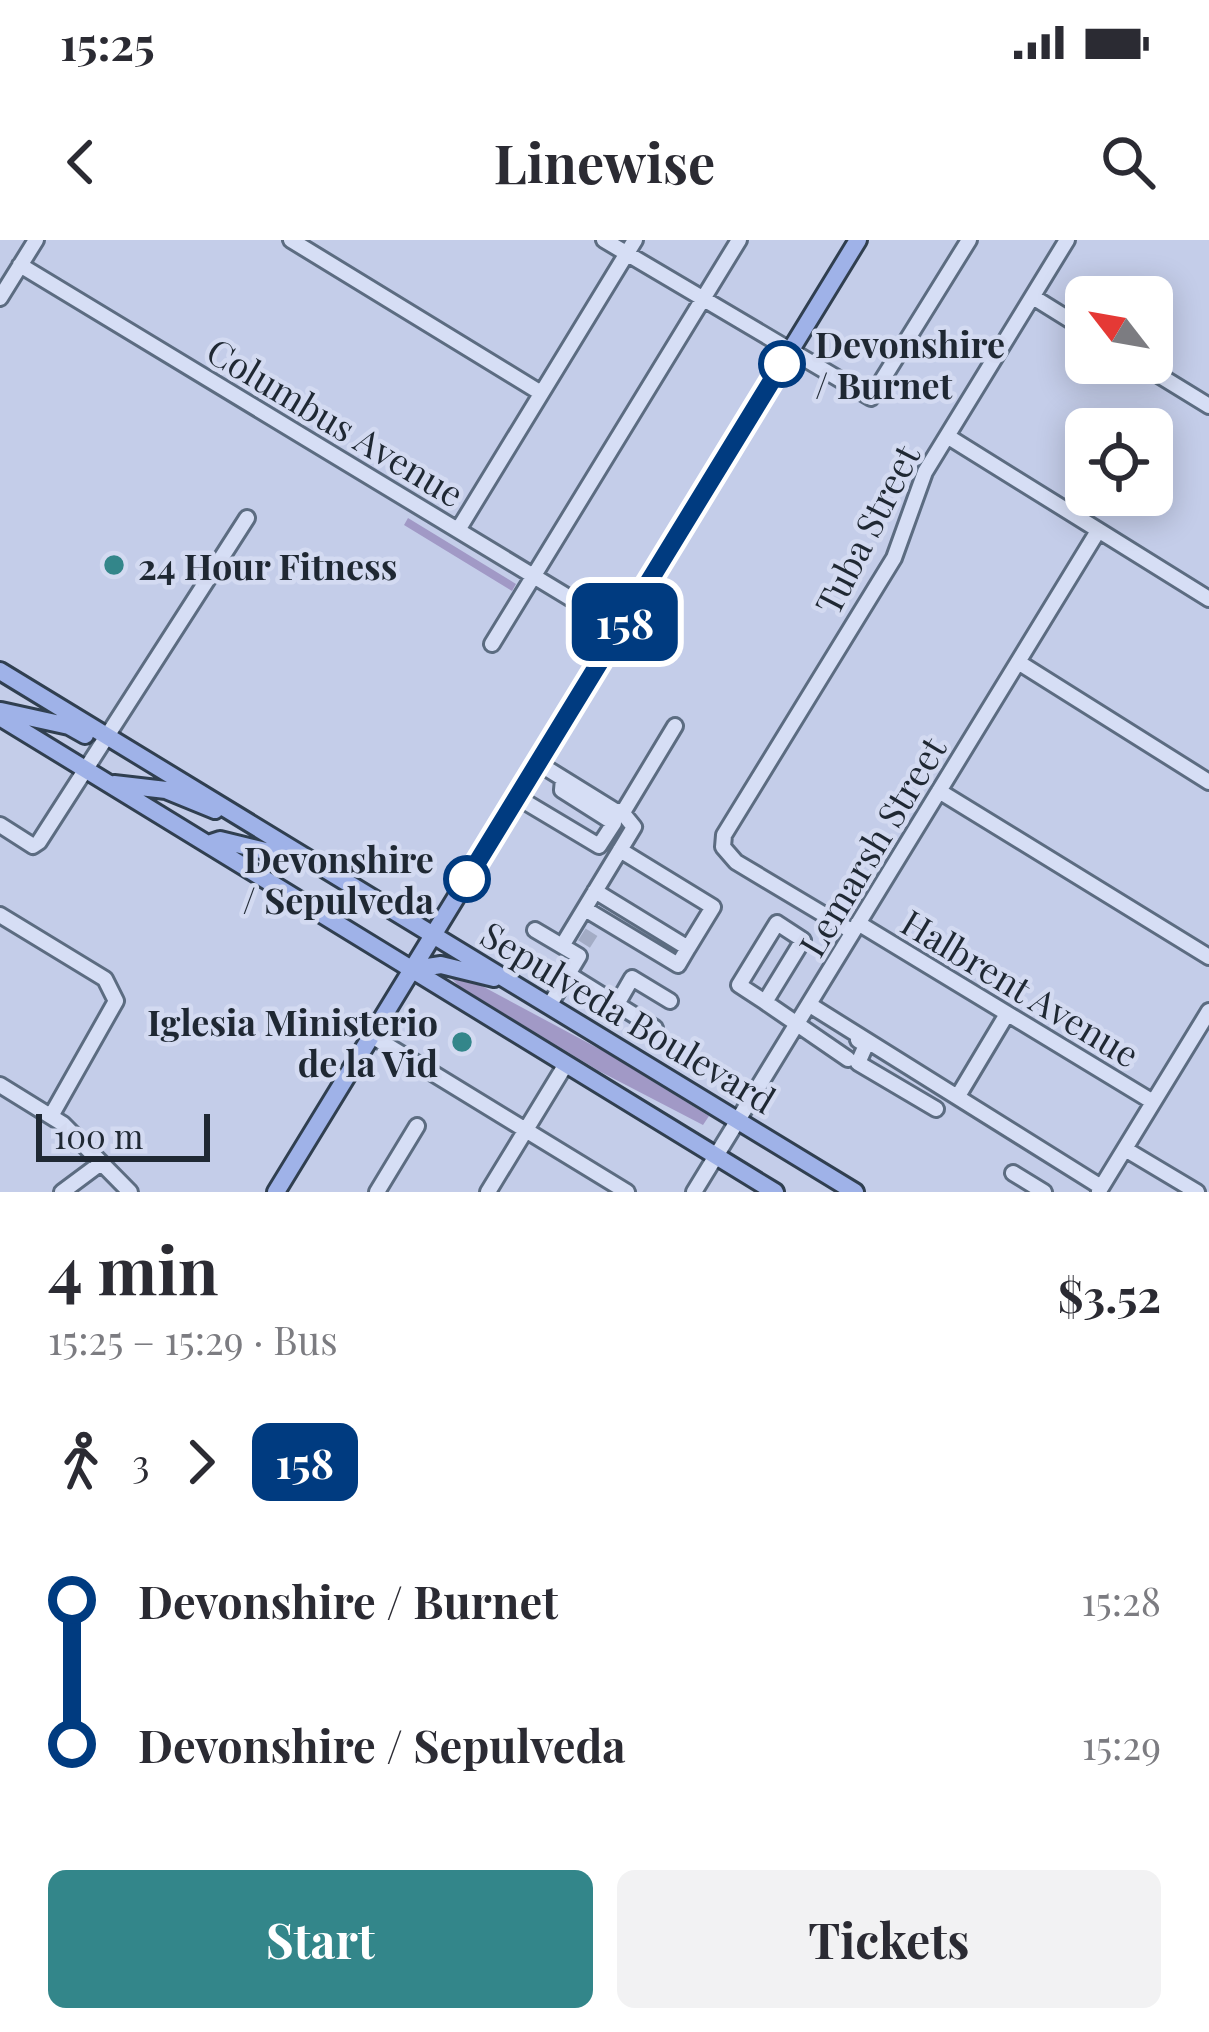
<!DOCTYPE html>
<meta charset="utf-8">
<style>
:root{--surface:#fff;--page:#f2f2f3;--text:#2b2b33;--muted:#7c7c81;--accent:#33868a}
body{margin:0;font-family:"Playfair Display",serif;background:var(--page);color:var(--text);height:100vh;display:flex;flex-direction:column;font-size:45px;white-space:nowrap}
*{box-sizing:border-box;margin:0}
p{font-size:39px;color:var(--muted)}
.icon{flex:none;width:66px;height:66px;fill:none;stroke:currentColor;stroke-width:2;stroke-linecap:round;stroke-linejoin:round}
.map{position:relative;height:952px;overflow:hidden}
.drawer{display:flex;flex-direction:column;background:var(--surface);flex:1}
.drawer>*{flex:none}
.badge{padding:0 24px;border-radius:18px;font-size:42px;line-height:78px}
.needle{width:78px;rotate:301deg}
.buttons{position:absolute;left:1065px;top:36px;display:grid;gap:24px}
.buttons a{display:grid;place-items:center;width:108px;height:108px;border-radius:18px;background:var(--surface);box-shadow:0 6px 30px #0003;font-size:60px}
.scale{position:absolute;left:36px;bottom:30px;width:174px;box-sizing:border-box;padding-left:12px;border:6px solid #1f2833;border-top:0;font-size:33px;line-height:42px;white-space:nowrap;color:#1f2833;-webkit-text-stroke:9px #d3daf1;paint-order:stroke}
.map>.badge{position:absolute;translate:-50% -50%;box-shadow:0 0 0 6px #fff}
.legs{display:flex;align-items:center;gap:18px;height:132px;padding:0 48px;font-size:39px}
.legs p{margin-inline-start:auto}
.head{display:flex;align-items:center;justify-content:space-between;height:204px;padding:0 48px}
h1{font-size:66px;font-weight:700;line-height:90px}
.button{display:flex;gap:24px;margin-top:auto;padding:24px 48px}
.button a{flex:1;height:138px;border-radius:18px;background:var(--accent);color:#fff;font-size:48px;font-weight:700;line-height:138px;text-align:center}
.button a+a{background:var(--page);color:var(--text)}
ul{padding:0 48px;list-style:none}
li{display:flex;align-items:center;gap:42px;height:144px;font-size:45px}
li i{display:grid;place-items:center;width:18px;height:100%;margin:0 15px;background:currentColor}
li i::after{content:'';width:30px;height:30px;margin:-15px;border:9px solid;border-radius:50%;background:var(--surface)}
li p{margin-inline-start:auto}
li:first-child i{background:linear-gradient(#0000 50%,currentColor 0)}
li:last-child i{background:linear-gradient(currentColor 50%,#0000 0)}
.status{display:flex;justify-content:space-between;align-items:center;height:84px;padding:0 60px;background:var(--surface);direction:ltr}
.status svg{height:33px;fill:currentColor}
header{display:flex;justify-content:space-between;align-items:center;height:156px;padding:0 48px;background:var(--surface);font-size:54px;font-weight:700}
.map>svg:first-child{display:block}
.green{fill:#a199c6}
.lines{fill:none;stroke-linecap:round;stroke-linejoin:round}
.minor-tunnel{stroke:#a3acc5;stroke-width:14;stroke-dasharray:14 7;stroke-linecap:butt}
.minor-casing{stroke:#5c6c81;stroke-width:20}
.major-casing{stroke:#303f50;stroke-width:22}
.minor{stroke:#d6def5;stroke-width:14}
.major{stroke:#9fb2e8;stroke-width:16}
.line-1-casing{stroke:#fff;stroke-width:27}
.line-1{stroke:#003b80;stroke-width:18}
.stop-1-dot{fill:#fff;stroke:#003b80;stroke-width:6}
.poi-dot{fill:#33868a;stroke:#d3daf1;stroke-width:4.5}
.labels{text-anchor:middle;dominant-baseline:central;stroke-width:9;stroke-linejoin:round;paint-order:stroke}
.stop-label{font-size:36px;font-weight:bold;fill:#1f2833;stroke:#d3daf1;text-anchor:start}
.street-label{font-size:36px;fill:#1f2833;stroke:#d3daf1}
.poi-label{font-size:36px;font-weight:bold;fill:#1f2833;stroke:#d3daf1;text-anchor:start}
</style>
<div class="status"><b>15:25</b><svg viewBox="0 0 49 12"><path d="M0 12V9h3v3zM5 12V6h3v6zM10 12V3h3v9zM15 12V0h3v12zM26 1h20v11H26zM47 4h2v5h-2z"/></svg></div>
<header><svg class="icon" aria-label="back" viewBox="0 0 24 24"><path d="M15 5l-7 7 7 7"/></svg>Linewise<svg class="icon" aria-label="search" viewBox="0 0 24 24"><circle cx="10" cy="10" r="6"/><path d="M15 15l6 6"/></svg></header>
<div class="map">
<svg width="1209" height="952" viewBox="0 0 1209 952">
<rect width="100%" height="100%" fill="#c4cde9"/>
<!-- green -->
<path class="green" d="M408 278 516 344 512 351 404 285Z
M454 731 605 812 709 876 703 885 599 831 459 746 451 738Z"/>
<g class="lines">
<!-- minor-tunnel -->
<path class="minor-tunnel" d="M584 704 598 682"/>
<!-- minor casing -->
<g class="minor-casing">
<path id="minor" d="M291 0 541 153
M604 0 871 158 969 0
M20 25 621 389
M1033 57 1086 90
M0 58 36 0
M1139 123 1209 166
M947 196 1209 359
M458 290 635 0
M492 404 739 0
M1018 422 1209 542
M538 523 617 572 625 569 675 486
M939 551 1209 717
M517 557 599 606 614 583 562 550 563 539
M0 585 33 606 39 602 247 278
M595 651 688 708 713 667 620 610
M585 669 678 725 688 708
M0 675 105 739 116 761 51 876
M858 683 1153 862
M535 690 579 716 549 766
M853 692 736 622 723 607 724 595 894 318 925 232 1067 0
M562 706 634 587 621 571
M568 734 655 788
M765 762 739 745 777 683 803 700 765 762 848 819
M617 764 632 738 670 761
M810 765 1101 947
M372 796 627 952
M858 800 866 805 858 823 936 869
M0 845 63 884 130 952
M958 856 1007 774
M1125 909 1197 952
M1013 933 1044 952
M1099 951 1209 771
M62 952 101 923
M377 952 417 886
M488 952 566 824
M694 952 1098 291"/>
</g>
<!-- major casing -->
<g class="major-casing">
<path id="major" d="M0 431 855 952
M1 471 69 486 85 495
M0 477 775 952
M114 544 166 550 215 570
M208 604 220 600 298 619
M414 729 441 725 494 738
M276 952 858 0"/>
</g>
<!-- minor -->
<use href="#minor" class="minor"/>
<!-- major -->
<use href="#major" class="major"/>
</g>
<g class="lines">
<!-- line-1 casing -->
<g class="line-1-casing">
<path id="line-1" d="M467 639 782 124"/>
</g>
<!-- line-1 -->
<use href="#line-1" class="line-1"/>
</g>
<!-- markers -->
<g class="stop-1-dot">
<circle cx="782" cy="124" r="21"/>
<circle cx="467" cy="639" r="21"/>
</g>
<g class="poi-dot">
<circle cx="114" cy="325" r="12"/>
<circle cx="462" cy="802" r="12"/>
</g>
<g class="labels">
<!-- stop labels -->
<g class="stop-label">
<text x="815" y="103">Devonshire<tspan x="815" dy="41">/ Burnet</tspan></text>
<text x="434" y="618" text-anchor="end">Devonshire<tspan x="434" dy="41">/ Sepulveda</tspan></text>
</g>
<!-- street labels -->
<g class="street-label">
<text transform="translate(336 181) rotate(31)">Columbus Avenue</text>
<text transform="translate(866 289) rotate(-63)">Tuba Street</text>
<text transform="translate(871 606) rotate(-59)">Lemarsh Street</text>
<text transform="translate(1021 747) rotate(31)">Halbrent Avenue</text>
<text transform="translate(629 776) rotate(31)">Sepulveda Boulevard</text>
</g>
<!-- poi labels -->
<g class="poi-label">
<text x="138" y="325">24 Hour Fitness</text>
<text x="438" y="781" text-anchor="end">Iglesia Ministerio<tspan x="438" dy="41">de la Vid</tspan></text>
</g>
</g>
</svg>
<div class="buttons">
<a><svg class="needle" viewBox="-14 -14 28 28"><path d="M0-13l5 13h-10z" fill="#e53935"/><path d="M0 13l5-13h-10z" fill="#7c7c81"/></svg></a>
<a><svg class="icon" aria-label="locate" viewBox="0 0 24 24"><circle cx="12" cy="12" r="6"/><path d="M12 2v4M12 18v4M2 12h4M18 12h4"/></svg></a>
</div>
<div class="scale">100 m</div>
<b class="badge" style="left:625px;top:382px;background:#003b80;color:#fff">158</b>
</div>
<section class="drawer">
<div class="head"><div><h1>4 min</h1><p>15:25 – 15:29 · Bus</p></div><b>$3.52</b></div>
<div class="legs"><svg class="icon" aria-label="walk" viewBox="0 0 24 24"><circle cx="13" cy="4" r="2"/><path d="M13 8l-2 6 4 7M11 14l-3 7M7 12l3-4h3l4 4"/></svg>3<svg class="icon" aria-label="forward" viewBox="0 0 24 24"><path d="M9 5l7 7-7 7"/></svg><b class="badge" style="background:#003b80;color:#fff">158</b></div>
<ul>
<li><i style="color:#003b80"></i><b>Devonshire / Burnet</b><p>15:28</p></li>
<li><i style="color:#003b80"></i><b>Devonshire / Sepulveda</b><p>15:29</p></li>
</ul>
<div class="button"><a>Start</a><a>Tickets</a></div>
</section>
